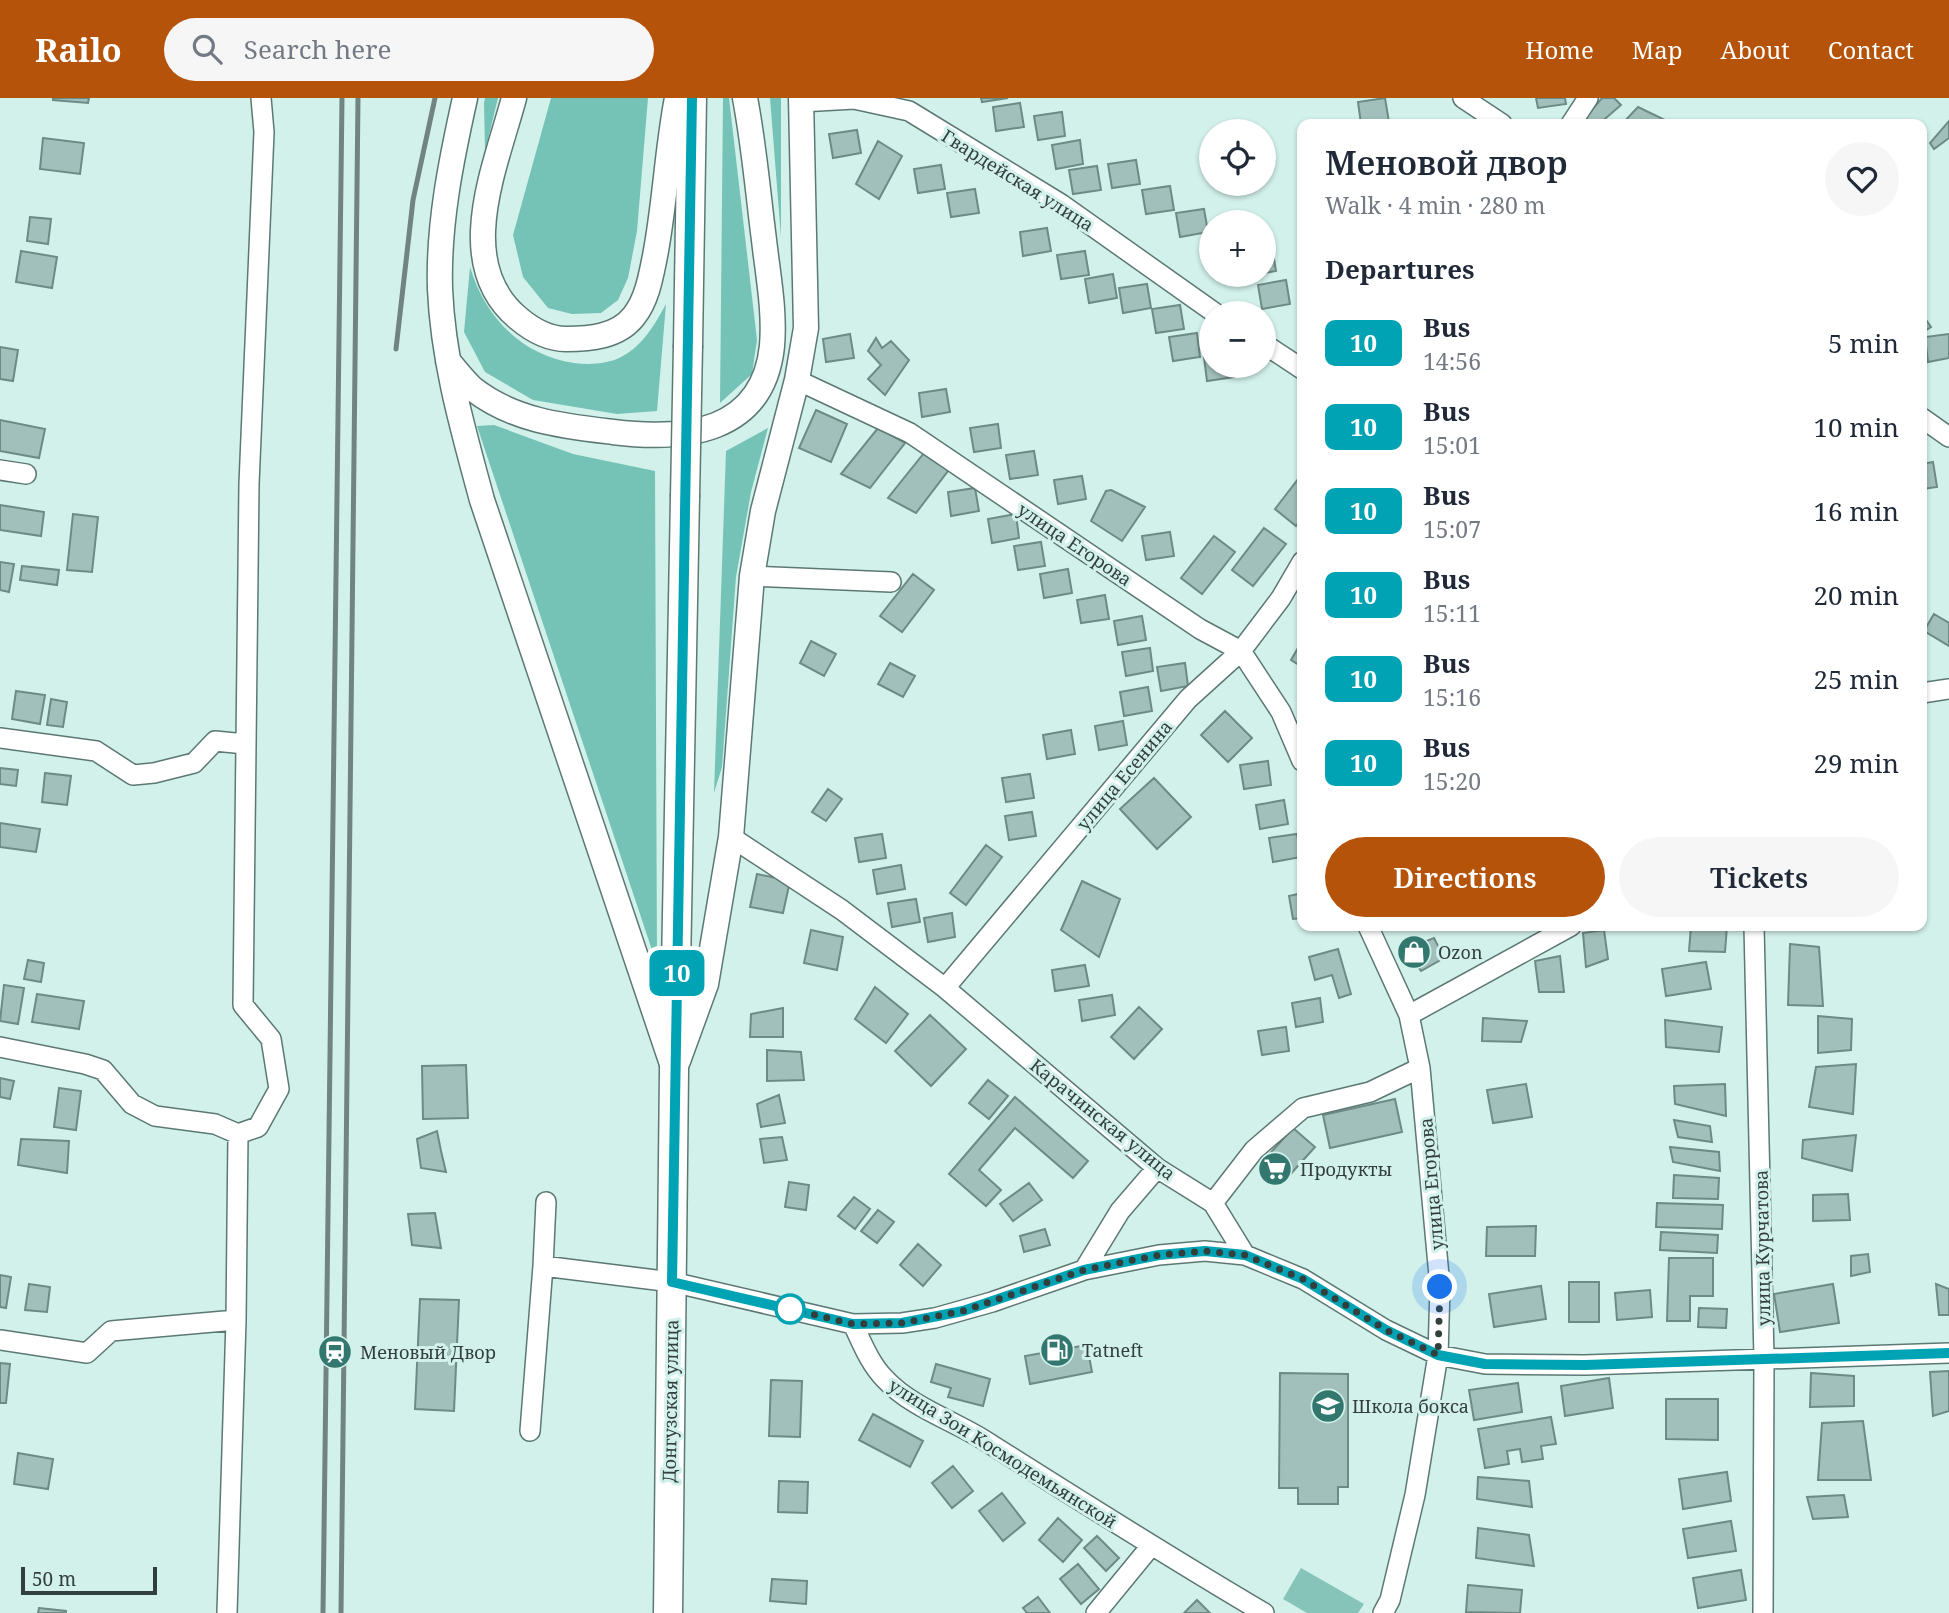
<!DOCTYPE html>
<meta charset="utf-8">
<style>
:root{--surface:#fff;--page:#f6f6f7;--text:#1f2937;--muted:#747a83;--accent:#b45309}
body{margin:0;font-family:"Noto Serif",serif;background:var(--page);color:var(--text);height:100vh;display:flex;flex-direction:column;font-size:26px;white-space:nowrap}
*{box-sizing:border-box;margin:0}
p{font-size:23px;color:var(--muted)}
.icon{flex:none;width:38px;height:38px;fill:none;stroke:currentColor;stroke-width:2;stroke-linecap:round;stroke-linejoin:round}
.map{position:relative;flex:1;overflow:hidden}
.sheet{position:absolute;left:1297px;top:21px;width:630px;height:812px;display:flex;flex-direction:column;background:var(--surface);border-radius:14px;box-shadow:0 2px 5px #0004}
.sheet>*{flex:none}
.badge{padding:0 14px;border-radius:10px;font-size:24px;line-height:46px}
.fabs{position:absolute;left:1199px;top:21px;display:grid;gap:14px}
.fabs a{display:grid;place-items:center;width:77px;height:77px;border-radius:50%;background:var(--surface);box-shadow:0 2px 5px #0004;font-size:35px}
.scale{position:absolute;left:21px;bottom:18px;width:136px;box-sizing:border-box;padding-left:7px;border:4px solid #333f3d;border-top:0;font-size:19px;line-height:24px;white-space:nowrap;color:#333f3d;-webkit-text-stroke:5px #d2f1eb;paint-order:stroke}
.you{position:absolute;width:35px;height:35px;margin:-18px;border:5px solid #fff;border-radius:50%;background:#1a73e8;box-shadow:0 0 0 10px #1a73e833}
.map>.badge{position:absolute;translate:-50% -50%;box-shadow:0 0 0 4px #fff}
h2{padding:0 28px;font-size:26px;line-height:63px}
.round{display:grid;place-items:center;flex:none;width:74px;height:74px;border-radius:37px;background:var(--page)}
.overview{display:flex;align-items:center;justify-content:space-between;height:119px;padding:0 28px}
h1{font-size:33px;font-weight:600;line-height:52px}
.cta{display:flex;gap:14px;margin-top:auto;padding:14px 28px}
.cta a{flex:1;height:80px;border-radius:42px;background:var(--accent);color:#fff;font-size:28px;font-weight:600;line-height:80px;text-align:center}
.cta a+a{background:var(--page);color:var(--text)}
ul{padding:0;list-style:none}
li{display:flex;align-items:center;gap:21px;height:84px;padding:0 28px}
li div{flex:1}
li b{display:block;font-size:26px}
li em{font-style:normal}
li .badge{min-width:77px;font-weight:700;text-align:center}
header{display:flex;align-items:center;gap:42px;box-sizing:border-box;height:98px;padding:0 35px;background:var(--accent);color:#fff}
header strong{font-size:33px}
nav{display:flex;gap:38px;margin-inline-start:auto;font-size:24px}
.search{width:490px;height:63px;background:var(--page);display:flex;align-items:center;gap:18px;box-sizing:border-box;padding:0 24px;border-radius:38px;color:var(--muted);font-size:26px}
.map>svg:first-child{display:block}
.green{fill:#86c4ba}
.forest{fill:#75c2b6}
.building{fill:#a2c0bb;stroke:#6e8a85;stroke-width:2}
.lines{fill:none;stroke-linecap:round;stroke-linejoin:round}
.minor-casing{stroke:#5c7873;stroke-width:22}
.major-casing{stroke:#5c7873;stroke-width:27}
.highway-casing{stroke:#5c7873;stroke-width:31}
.minor{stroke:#fff;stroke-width:19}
.major{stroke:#fff;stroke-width:24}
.highway{stroke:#fff;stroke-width:28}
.rail{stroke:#718481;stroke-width:5}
.highway-bridge-casing{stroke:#5c7873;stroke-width:31;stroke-linecap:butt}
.highway-bridge{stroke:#fff;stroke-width:28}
.line-casing{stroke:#fff;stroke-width:16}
.line{stroke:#00a3b4;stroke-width:10}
.walk{stroke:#333f3d;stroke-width:7;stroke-dasharray:0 12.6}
.stop-dot{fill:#fff;stroke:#00a3b4;stroke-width:3.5}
.labels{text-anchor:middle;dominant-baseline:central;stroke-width:6;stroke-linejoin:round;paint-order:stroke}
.street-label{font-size:18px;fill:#333f3d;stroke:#d2f1eb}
.poi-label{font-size:18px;fill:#333f3d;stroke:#d2f1eb;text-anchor:start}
</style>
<header>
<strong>Railo</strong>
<div class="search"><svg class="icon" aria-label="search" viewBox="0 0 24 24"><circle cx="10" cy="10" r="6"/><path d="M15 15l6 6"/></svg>Search here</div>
<nav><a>Home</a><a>Map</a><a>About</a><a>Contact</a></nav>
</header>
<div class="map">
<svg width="1949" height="1515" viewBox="0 0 1949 1515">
<rect width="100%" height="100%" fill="#d2f1eb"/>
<!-- green -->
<path class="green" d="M1301 1470 1364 1506 1358 1515H1307L1283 1501Z"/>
<!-- forest -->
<path class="forest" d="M485 0H498L485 53 484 5Z
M551 0H648L637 133 628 180 618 202 601 215 572 216 548 210 523 179 513 137Z
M723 0H729L757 242 752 276 720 305Z
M770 0H781V139Z
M470 169C485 219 521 257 574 265 589 267 608 266 621 259 643 248 655 226 666 206L657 313 617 316 533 302 485 274 464 234Z
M494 327 573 356 655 373 657 867 477 328Z
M768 330 751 394 736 479 722 669 714 695 726 353Z"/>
<!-- building -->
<path class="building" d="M53 0H89L88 5 53 2Z
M981 0H1008L982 4Z
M1385 0 1389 24 1361 26 1358 4Z
M1536 0H1565L1566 6 1538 10Z
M1602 0H1614L1621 7 1599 26H1588L1584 21Z
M1020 5 1024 29 996 33 993 9Z
M1638 9 1665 22 1661 26H1622Z
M1062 14 1065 38 1038 42 1034 18Z
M1949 23V40L1934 51 1930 45Z
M857 32 861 55 833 60 829 36Z
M43 40 84 45 80 76 40 71Z
M1080 42 1083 66 1056 71 1052 47Z
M878 43 902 58 879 101 856 86Z
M1136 62 1140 86 1112 90 1108 66Z
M941 67 945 91 918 95 914 71Z
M1097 68 1101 92 1073 96 1069 72Z
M1170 88 1174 112 1146 116 1142 92Z
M975 91 979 115 951 119 947 95Z
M1204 111 1208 134 1180 139 1176 115Z
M30 119 51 121 48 146 27 143Z
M1047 130 1051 153 1023 158 1020 134Z
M1211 143V167L1208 168 1204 144Z
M1272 149 1276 173 1264 175V150Z
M21 153 57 159 52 190 16 184Z
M1085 153 1089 177 1061 181 1057 157Z
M1113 176 1117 200 1089 205 1085 181Z
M1286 182 1290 206 1262 211 1258 187Z
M1147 186 1151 210 1123 215 1119 190Z
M1180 207 1184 231 1156 235 1152 211Z
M1922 216 1931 229 1922 235Z
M1197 235 1200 259 1173 263 1169 239Z
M850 236 854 260 826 264 823 241Z
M1949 236V260L1928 264 1925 239Z
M876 240 882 250 891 243 909 262 885 297 868 281 881 267 868 253Z
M0 249 18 252 13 283 0 281Z
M1211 258V268H1233L1235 279 1207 283 1204 259Z
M946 291 950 314 922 319 919 295Z
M816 312 847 326 831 364 799 350Z
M0 322 45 331 39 360 0 353Z
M998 326 1001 350 974 354 970 330Z
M878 330 905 345 870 390 841 376Z
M1034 353 1038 377 1010 381 1006 357Z
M924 355 951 369 916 415 888 400Z
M1933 364 1937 389 1922 391V366Z
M1302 376V420L1296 428 1275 411Z
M1082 378 1086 401 1058 406 1054 382Z
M975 390 979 413 951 418 948 394Z
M1111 392 1145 409 1122 443 1091 423 1106 393Z
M0 407 44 414 41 438 0 432Z
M73 416 98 419 92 474 67 472Z
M1016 416 1019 440 992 445 988 421Z
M1264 430 1286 446 1253 488 1232 472Z
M1170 434 1174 458 1146 462 1142 438Z
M1214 438 1235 454 1202 496 1181 480Z
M1041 444 1045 468 1018 472 1014 448Z
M0 464 14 466 9 494 0 492Z
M22 468 59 472 57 487 20 482Z
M1068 471 1072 495 1044 500 1040 476Z
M913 476 934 492 902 534 880 518Z
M1105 497 1109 521 1081 525 1077 502Z
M1934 516 1949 525V548L1924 533Z
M1142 518 1146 542 1118 547 1114 523Z
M811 543 836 556 824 578 800 565Z
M1302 543V569L1291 562Z
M1150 550 1153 573 1126 578 1122 554Z
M890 565 915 578 903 599 878 586Z
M1185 565 1188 588 1161 593 1157 569Z
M1148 589 1152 613 1124 618 1120 594Z
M16 593 45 597 40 626 12 621Z
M51 601 67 604 63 629 47 627Z
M1225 613 1252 640 1228 664 1201 637Z
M1123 623 1127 647 1099 652 1095 628Z
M1071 632 1075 656 1047 661 1043 637Z
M1268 663 1271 687 1244 691 1240 667Z
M0 670 18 672 16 688 0 686Z
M45 675 71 678 67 707 42 704Z
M1030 676 1034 700 1006 704 1002 680Z
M1154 680 1191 719 1157 751 1120 711Z
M828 691 842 701 826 723 812 714Z
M1284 702 1288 726 1260 731 1256 707Z
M1032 714 1036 738 1009 742 1005 718Z
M0 725 40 731 36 754 0 749Z
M882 736 886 760 859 764 855 740Z
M1297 736 1301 759 1273 764 1269 740Z
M986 747 1002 759 966 807 950 795Z
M901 767 905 791 877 796 873 772Z
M757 776 790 783 783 815 750 809Z
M1082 783 1120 801 1099 859 1061 832Z
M1302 795V820L1293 821 1289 798Z
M916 801 920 824 892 829 888 805Z
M952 815 955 839 928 844 924 820Z
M1691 828H1727L1725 854 1689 853Z
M1786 828H1842V832L1786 831Z
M811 832 843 839 837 872 804 865Z
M1604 832 1608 861 1586 869 1583 835Z
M1434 840 1444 860 1421 873 1406 851Z
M1790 846 1819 849 1823 908 1788 907Z
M1338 851 1351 896 1339 900 1332 877 1315 882 1309 859Z
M1560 858 1564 894H1539L1535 863Z
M28 862 44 865 41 884 24 881Z
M1706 864 1711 891 1666 898 1662 871Z
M1085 867 1089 888 1055 893 1052 872Z
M4 887 24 890 18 926 0 923Z
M875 889 908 916 886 945 855 921Z
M37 896 84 903 79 931 32 924Z
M1112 897 1115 917 1082 923 1079 902Z
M1320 900 1323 924 1296 929 1292 905Z
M1139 909 1162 931 1134 961 1111 939Z
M783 910V939H750L751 916Z
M930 917 966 951 931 988 895 953Z
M1818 918 1852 921 1851 952 1818 955Z
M1483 920 1527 923 1521 944 1482 943Z
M1665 922 1722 929 1719 954 1666 949Z
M1286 929 1289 953 1262 957 1258 933Z
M767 952 801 954 804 982 767 983Z
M1856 966 1853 1016 1809 1009 1816 969Z
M466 967 468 1020 423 1021 422 968Z
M0 980 14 983 10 1001 0 999Z
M988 982 1008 998 989 1021 969 1005Z
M1526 986 1532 1019 1493 1025 1487 992Z
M1725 986 1726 1018 1675 1006 1674 988Z
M59 990 81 993 76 1032 54 1029Z
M779 997 785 1025 761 1029 757 1006Z
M1015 999 1088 1063 1073 1080 1015 1030 979 1072 1001 1092 986 1108 949 1076Z
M1395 1001 1402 1034 1330 1050 1323 1017Z
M1674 1022 1710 1028 1712 1044 1678 1039Z
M1293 1030 1315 1049 1287 1080 1265 1061Z
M437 1033 441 1053 446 1074 421 1070 417 1041Z
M1856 1037 1852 1073 1802 1060 1803 1042Z
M782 1039 787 1062 764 1065 760 1041Z
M21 1041 69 1043 67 1075 18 1067Z
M1670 1049 1719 1054 1720 1073 1673 1064Z
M1674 1077 1719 1080 1718 1101 1673 1100Z
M789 1084 809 1087 806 1112 785 1109Z
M1029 1085 1042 1102 1013 1123 1000 1106Z
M1848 1096 1850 1122 1813 1123V1097Z
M854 1099 870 1111 855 1131 838 1118Z
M1657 1105 1723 1107 1722 1131 1656 1129Z
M878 1112 894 1124 877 1145 861 1133Z
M435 1115 441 1150 412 1147 408 1116Z
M1536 1128 1535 1158H1486L1487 1129Z
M1045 1131 1050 1147 1024 1154 1020 1138Z
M1661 1134 1718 1137 1717 1155 1660 1152Z
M918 1146 941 1167 923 1188 900 1167Z
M1868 1156 1870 1174 1851 1178V1158Z
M1669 1160H1713V1198H1690V1223H1667Z
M0 1177 11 1179 6 1210 0 1209Z
M1569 1184H1599V1224H1569Z
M29 1186 50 1189 47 1214 25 1212Z
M1833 1186 1839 1225 1780 1234 1774 1196Z
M1936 1186 1949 1191V1217H1939Z
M1541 1188 1546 1221 1494 1229 1489 1196Z
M1650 1192 1652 1219 1617 1222 1615 1195Z
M420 1201 459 1202 454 1313 415 1311Z
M1699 1210 1727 1211 1726 1230 1698 1229Z
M1087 1247 1092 1274 1030 1286 1025 1258Z
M0 1265 10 1266 6 1305H0Z
M936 1266 990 1281 983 1308 948 1299 951 1290 931 1284Z
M1949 1273V1313L1933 1318 1930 1274Z
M1280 1275 1348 1276V1389H1338V1406H1298V1390H1279Z
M1811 1275 1854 1278V1308L1810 1309Z
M1609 1280 1613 1310 1565 1318 1561 1288Z
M771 1282 802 1283 800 1339 769 1338Z
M1518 1285 1522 1314 1474 1322 1469 1292Z
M1666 1301H1718V1342L1666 1341Z
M873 1316 923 1343 910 1369 859 1342Z
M1551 1319 1556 1346 1541 1348 1543 1361 1522 1364 1520 1351 1507 1353 1509 1366 1485 1370 1478 1331Z
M1863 1323 1871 1382H1818L1822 1325Z
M18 1355 53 1361 48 1391 14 1386Z
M953 1368 973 1393 952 1410 932 1385Z
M1727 1374 1731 1403 1683 1411 1679 1381Z
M1478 1379 1529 1383 1532 1409 1477 1401Z
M779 1383 808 1384 807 1415 778 1414Z
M1002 1395 1025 1425 1003 1443 979 1413Z
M1844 1397 1848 1419 1813 1421 1807 1399Z
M1058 1420 1082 1442 1063 1464 1039 1442Z
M1731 1423 1736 1453 1688 1460 1683 1431Z
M1478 1430 1529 1437 1534 1468 1476 1460Z
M1097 1438 1119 1460 1106 1473 1084 1450Z
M1078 1466 1099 1491 1081 1506 1060 1481Z
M1741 1472 1746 1502 1698 1510 1693 1480Z
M772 1481 807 1483 806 1506 770 1503Z
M1468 1487 1522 1492 1520 1515 1466 1514Z
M1038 1499 1050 1515H1027L1023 1510Z
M1197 1502 1210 1515H1184Z
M39 1510 66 1513V1515H38Z"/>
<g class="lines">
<!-- minor casing -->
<g class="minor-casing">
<path id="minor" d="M1463 0 1502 26
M801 4 854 1 909 13 1061 106 1215 215
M1571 26 1588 0
M1264 246 1302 271
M797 282 910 335 1200 531 1241 553 1281 614 1302 663
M1922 320 1949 339
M0 372 26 376
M752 478 891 484
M1922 595 1949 591
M0 640 96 653 133 677 154 675 194 665 215 643 245 646
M731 739 842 812 945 890 1157 1070 1213 1105 1245 1157 1303 1181 1386 1232 1438 1257 1485 1266 1585 1267 1949 1255
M1368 828 1409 917 1420 970 1440 1189 1438 1257 1415 1397 1390 1502 1383 1515
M1754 828 1764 1260 1763 1515
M945 890 1188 601 1241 553 1281 500 1302 464
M1409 917 1571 828
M0 949 85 966 103 972 132 1006 155 1018 215 1026 238 1036 258 1029 279 991 271 941 243 907 249 386 264 34 261 0
M1213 1105 1254 1052 1303 1010 1370 994 1420 970
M543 1168 672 1184 853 1226 902 1225 935 1220 992 1204 1084 1172 1159 1157 1205 1153 1245 1157
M1084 1172 1120 1113 1157 1070
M853 1226C862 1245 870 1266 885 1281 911 1309 952 1322 984 1342 1077 1401 1169 1459 1264 1515
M0 1242 87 1255 111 1233 236 1222 238 1036
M530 1333 543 1168 546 1104
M227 1515 236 1222
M1096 1515 1151 1448"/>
</g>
<!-- major casing -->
<g class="major-casing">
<path id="major" d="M465 0C451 63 438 127 440 191 443 263 463 332 482 402L672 966
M514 0C496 68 452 165 518 220 531 231 548 241 566 241 589 241 618 239 634 218 647 202 651 178 655 158 665 106 667 52 677 0
M448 263C456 272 464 283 473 291 514 323 563 328 613 334 685 343 763 335 772 248 775 213 768 177 764 142 758 95 754 47 745 0
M678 963 706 886 731 739 752 478 763 413 797 282 806 230 801 0"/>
</g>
<!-- highway casing -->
<g class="highway-casing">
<path id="highway" d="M688 247 692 0
M668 1515 674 973 685 399"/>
</g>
<!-- minor -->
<use href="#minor" class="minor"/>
<!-- major -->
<use href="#major" class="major"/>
<!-- highway -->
<use href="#highway" class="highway"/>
<!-- rail -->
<path class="rail" d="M396 251 413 102 435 0
M323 1515 342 0
M341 1515 358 0"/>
<!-- highway-bridge casing -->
<g class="highway-bridge-casing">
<path id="highway-bridge" d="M685 399 688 247"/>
</g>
<!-- highway-bridge -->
<use href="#highway-bridge" class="highway-bridge"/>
</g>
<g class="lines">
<!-- line casing -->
<g class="line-casing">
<path id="line" d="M692 0 672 1184 853 1226 902 1225 963 1213 1084 1172 1159 1157 1205 1153 1245 1157 1303 1181 1386 1232 1438 1257 1485 1266 1585 1267 1949 1255"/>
</g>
<!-- line -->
<use href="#line" class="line"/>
<!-- walk -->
<path class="walk" d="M790 1211 853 1226 902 1225 963 1213 1084 1172 1159 1157 1205 1153 1245 1157 1303 1181 1386 1232 1438 1257 1440 1189"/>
</g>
<!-- icons -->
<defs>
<g id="shop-disc" transform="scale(1.75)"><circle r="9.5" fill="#32786f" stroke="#d2f1eb"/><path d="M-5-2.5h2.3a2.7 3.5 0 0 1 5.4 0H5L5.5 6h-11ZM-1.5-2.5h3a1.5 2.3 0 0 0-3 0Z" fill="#fff"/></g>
<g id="supermarket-disc" transform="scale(1.75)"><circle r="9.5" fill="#32786f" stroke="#d2f1eb"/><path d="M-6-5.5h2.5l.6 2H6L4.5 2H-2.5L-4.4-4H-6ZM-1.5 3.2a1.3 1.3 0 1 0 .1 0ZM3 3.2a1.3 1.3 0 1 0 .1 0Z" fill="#fff"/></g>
<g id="fuel-disc" transform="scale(1.75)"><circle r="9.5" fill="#32786f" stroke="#d2f1eb"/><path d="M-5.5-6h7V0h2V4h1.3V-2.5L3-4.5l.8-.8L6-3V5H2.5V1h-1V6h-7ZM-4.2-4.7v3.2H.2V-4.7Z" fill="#fff"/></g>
<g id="station-disc" transform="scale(1.75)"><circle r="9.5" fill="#32786f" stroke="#d2f1eb"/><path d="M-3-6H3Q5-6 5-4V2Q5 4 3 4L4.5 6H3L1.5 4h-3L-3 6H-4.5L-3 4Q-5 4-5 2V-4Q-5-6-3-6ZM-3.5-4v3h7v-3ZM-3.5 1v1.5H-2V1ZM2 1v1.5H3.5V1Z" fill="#fff"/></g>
<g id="school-disc" transform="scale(1.75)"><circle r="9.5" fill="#32786f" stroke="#d2f1eb"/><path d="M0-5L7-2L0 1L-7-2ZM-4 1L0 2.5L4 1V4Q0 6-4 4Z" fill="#fff"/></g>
</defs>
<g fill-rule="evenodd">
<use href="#shop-disc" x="1414" y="854"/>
<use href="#supermarket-disc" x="1275" y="1071"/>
<use href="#fuel-disc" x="1057" y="1252"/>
<use href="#station-disc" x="335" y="1254"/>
<use href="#school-disc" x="1328" y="1308"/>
</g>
<!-- markers -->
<circle class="stop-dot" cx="790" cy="1211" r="14"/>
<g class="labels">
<!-- street labels -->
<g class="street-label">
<text transform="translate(1018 82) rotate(32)">Гвардейская улица</text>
<text transform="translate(1075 446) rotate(34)">улица Егорова</text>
<text transform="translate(1124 677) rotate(-50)">улица Есенина</text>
<text transform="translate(1103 1021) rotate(39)">Карачинская улица</text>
<text transform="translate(1431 1086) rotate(-95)">улица Егорова</text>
<text transform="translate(1762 1150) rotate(-91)">улица Курчатова</text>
<text transform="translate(670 1303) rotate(-89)">Донгузская улица</text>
<text transform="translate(1003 1355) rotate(32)">улица Зои Космодемьянской</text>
</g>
<!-- poi labels -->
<g class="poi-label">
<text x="1438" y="854">Ozon</text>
<text x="1300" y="1071">Продукты</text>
<text x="1082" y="1252">Tatneft</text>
<text x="360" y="1254">Меновый Двор</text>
<text x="1352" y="1308">Школа бокса</text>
</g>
</g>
</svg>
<div class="fabs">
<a><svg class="icon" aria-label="locate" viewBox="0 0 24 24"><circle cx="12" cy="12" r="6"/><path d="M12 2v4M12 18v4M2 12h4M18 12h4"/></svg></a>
<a>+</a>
<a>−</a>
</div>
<div class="scale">50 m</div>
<div class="you" style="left:1440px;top:1189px"></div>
<b class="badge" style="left:677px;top:875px;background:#00a3b4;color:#fff">10</b>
<section class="sheet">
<div class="overview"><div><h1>Меновой двор</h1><p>Walk · 4 min · 280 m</p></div><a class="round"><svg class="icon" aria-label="heart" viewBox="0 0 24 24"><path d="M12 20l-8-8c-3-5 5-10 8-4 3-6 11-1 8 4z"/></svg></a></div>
<h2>Departures</h2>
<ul>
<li><span class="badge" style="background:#00a3b4;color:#fff">10</span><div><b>Bus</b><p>14:56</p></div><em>5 min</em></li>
<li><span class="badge" style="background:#00a3b4;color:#fff">10</span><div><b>Bus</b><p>15:01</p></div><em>10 min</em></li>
<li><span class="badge" style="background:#00a3b4;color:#fff">10</span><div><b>Bus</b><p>15:07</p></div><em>16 min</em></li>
<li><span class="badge" style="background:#00a3b4;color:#fff">10</span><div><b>Bus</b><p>15:11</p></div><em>20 min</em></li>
<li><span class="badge" style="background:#00a3b4;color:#fff">10</span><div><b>Bus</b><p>15:16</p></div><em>25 min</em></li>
<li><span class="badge" style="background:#00a3b4;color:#fff">10</span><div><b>Bus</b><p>15:20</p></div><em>29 min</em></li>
</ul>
<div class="cta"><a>Directions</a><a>Tickets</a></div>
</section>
</div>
